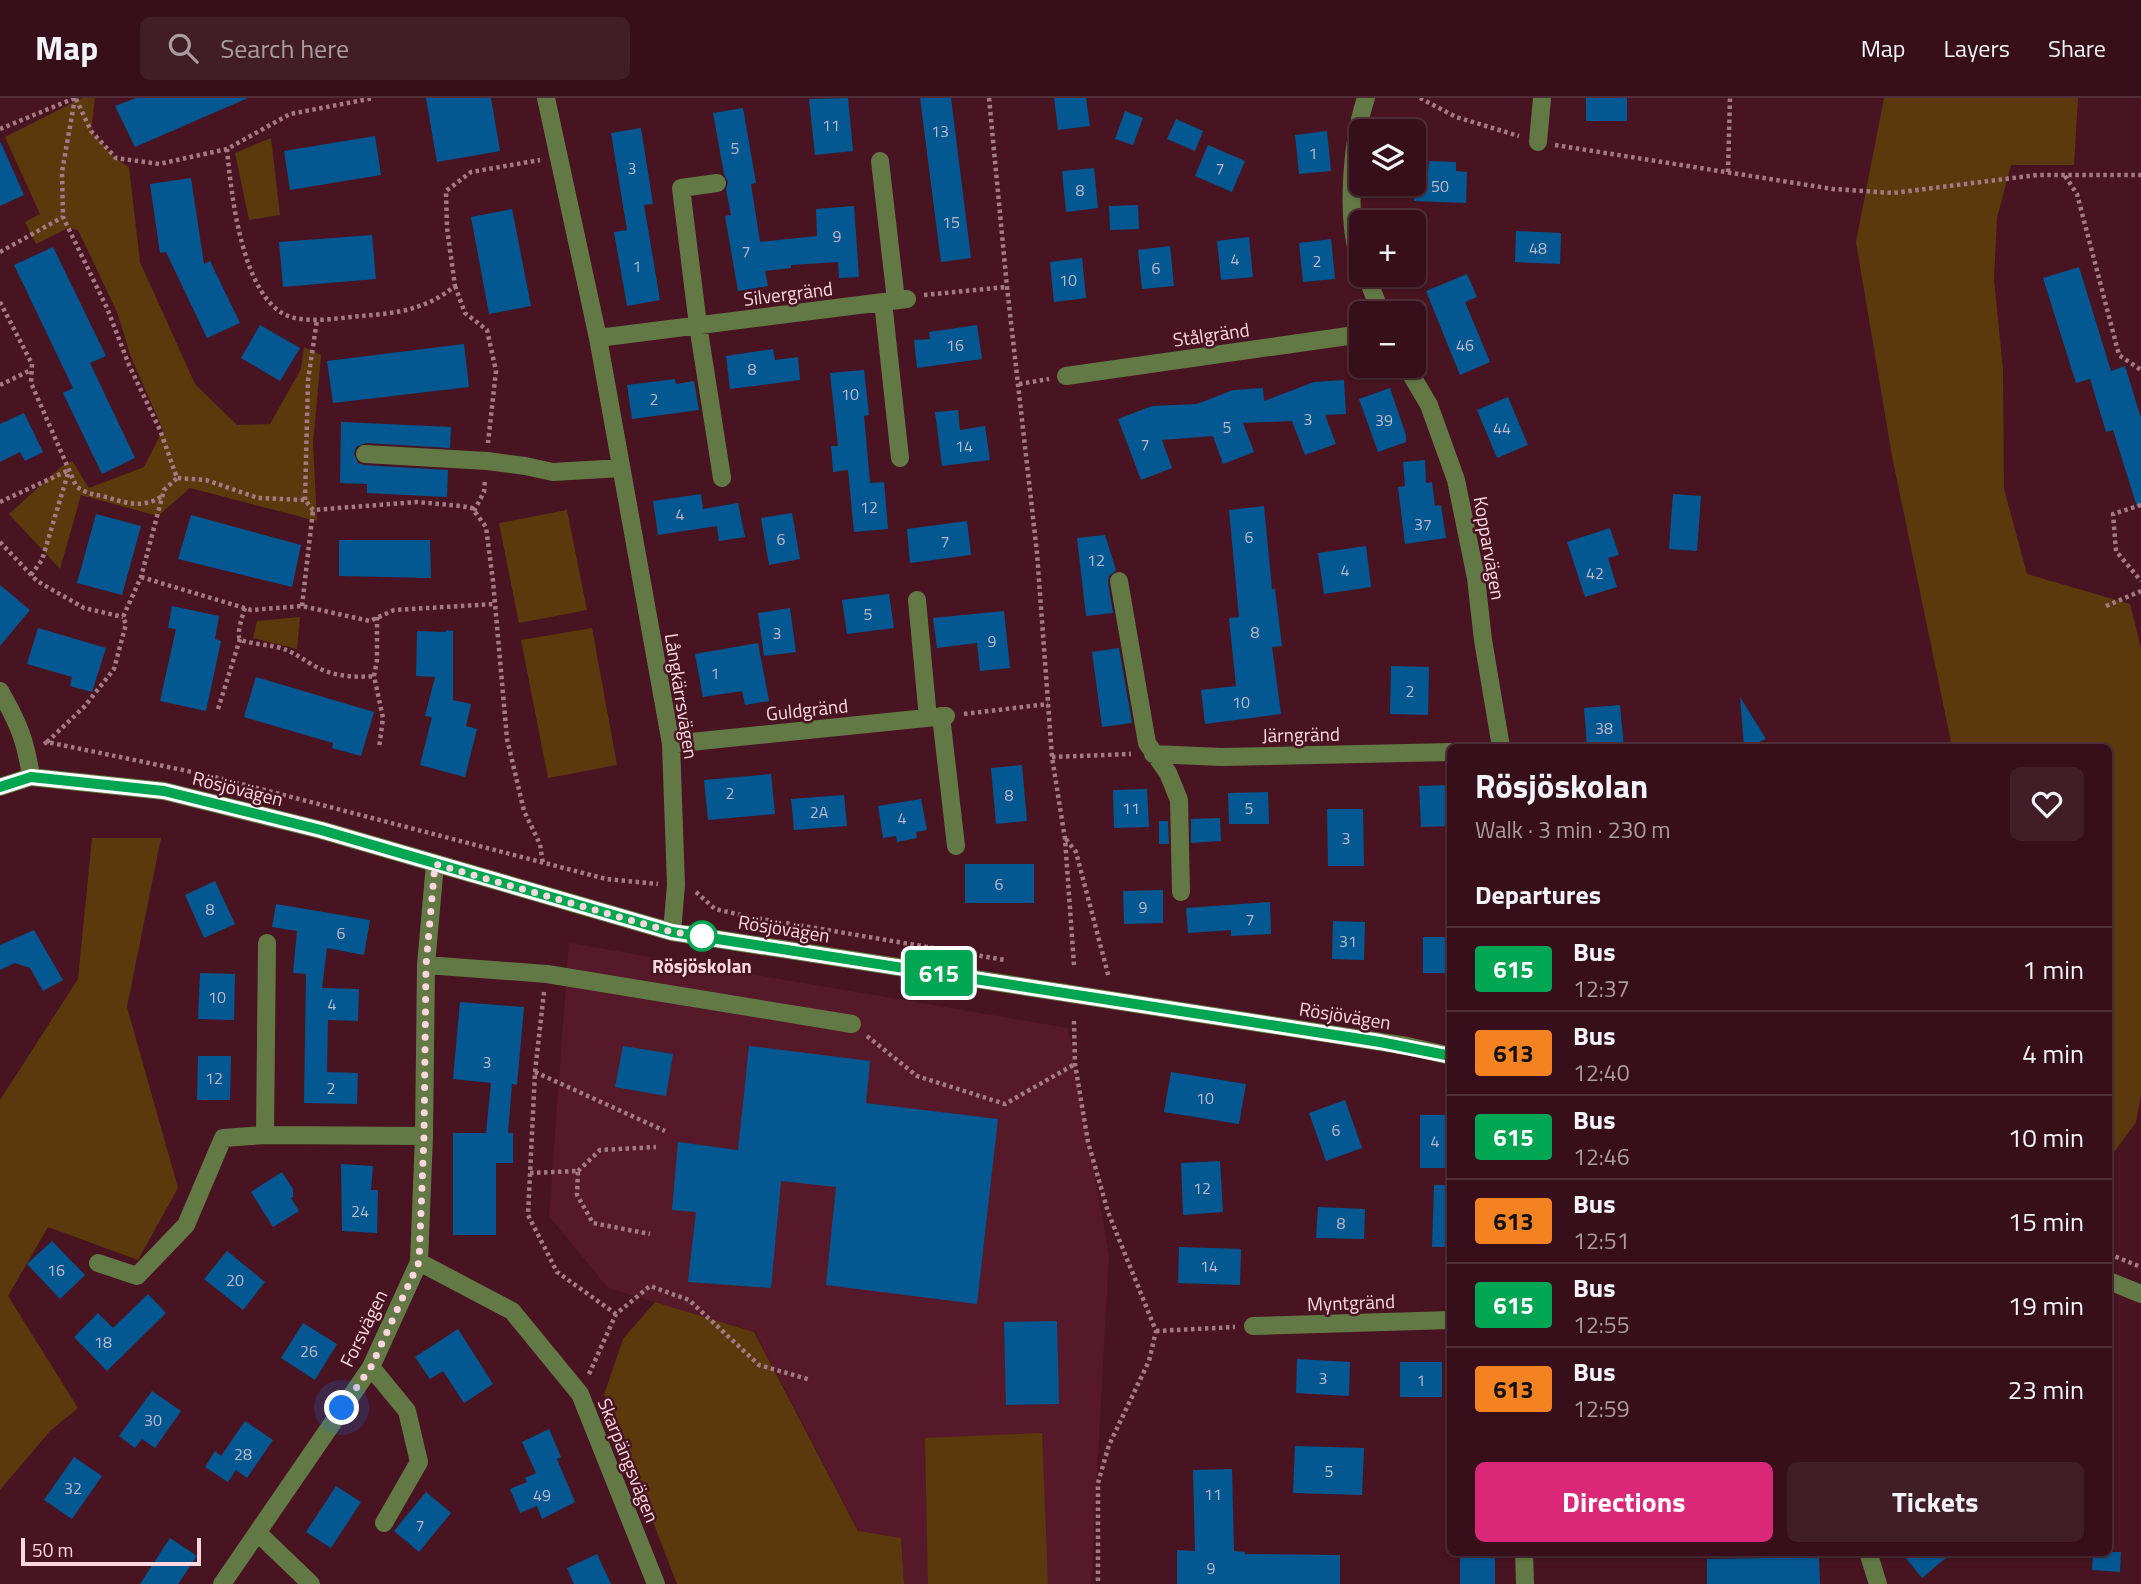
<!DOCTYPE html>
<meta charset="utf-8">
<style>
:root{--surface:#360f1a;--page:#411d27;--text:#f1f3f6;--muted:#aa9ca2;--line:#502f39;--accent:#db2777}
body{margin:0;font-family:"Titillium Web",sans-serif;background:var(--page);color:var(--text);height:100vh;display:flex;flex-direction:column;font-size:26px;white-space:nowrap}
*{box-sizing:border-box;margin:0}
p{font-size:23px;color:var(--muted)}
.icon{flex:none;width:38px;height:38px;fill:none;stroke:currentColor;stroke-width:2;stroke-linecap:round;stroke-linejoin:round}
.map{position:relative;flex:1;overflow:hidden}
.panel{position:absolute;left:1447px;top:646px;width:665px;height:812px;display:flex;flex-direction:column;background:var(--surface);border-radius:10px;box-shadow:0 2px 5px #0004,0 0 0 2px var(--line)}
.panel>*{flex:none}
.badge{padding:0 14px;border-radius:5px;font-size:24px;line-height:46px}
.buttons{position:absolute;left:1349px;top:21px;display:grid;gap:14px}
.buttons a{display:grid;place-items:center;width:77px;height:77px;border-radius:10px;background:var(--surface);box-shadow:0 2px 5px #0004,0 0 0 2px var(--line);font-size:35px}
.scale{position:absolute;left:21px;bottom:18px;width:180px;box-sizing:border-box;padding-left:7px;border:4px solid #fcd8de;border-top:0;font-size:19px;line-height:24px;white-space:nowrap;color:#fcd8de;-webkit-text-stroke:5px #481422;paint-order:stroke}
.you{position:absolute;width:35px;height:35px;margin:-18px;border:5px solid #fff;border-radius:50%;background:#1a73e8;box-shadow:0 0 0 10px #1a73e833}
.map>.badge{position:absolute;translate:-50% -50%;box-shadow:0 0 0 4px #fff}
h2{padding:0 28px;font-size:26px;line-height:63px}
.round{display:grid;place-items:center;flex:none;width:74px;height:74px;border-radius:10px;background:var(--page)}
.head{display:flex;align-items:center;justify-content:space-between;height:119px;padding:0 28px}
h1{font-size:33px;font-weight:700;line-height:52px}
.button{display:flex;gap:14px;margin-top:auto;padding:14px 28px}
.button a{flex:1;height:80px;border-radius:10px;background:var(--accent);color:#fff;font-size:28px;font-weight:700;line-height:80px;text-align:center}
.button a+a{background:var(--page);color:var(--text)}
ul{padding:0;list-style:none}
li{display:flex;align-items:center;gap:21px;height:84px;padding:0 28px;border-top:2px solid var(--line)}
li div{flex:1}
li b{display:block;font-size:26px}
li em{font-style:normal}
li .badge{min-width:77px;font-weight:700;text-align:center}
header{display:flex;align-items:center;gap:42px;box-sizing:border-box;height:98px;padding:0 35px;background:var(--surface);border-bottom:2px solid var(--line)}
header strong{font-size:33px}
nav{display:flex;gap:38px;margin-inline-start:auto;font-size:24px}
.search{width:490px;height:63px;background:var(--page);display:flex;align-items:center;gap:18px;box-sizing:border-box;padding:0 24px;border-radius:10px;color:var(--muted);font-size:26px}
.map>svg:first-child{display:block}
.built{fill:#56192a}
.green{fill:#5b390c}
.building{fill:#035892}
.lines{fill:none;stroke-linecap:round;stroke-linejoin:round}
.path{stroke:#a57983;stroke-width:4.5;stroke-dasharray:3.5 3.5;stroke-linecap:butt}
.minor{stroke:#637945;stroke-width:18}
.line-casing{stroke:#fff;stroke-width:16}
.line{stroke:#00a651;stroke-width:10}
.walk{stroke:#fcd8de;stroke-width:7;stroke-dasharray:0 12.6}
.stop-dot{fill:#fff;stroke:#00a651;stroke-width:3.5}
.labels{text-anchor:middle;dominant-baseline:central;stroke-width:5;stroke-linejoin:round;paint-order:stroke}
.number-label{font-size:16px;fill:#beb8cb}
.street-label{font-size:19px;fill:#fcd8de;stroke:#481422}
.stop-label{font-size:19px;font-weight:bold;fill:#fcd8de;stroke:#481422}
</style>
<header>
<strong>Map</strong>
<div class="search"><svg class="icon" aria-label="search" viewBox="0 0 24 24"><circle cx="10" cy="10" r="6"/><path d="M15 15l6 6"/></svg>Search here</div>
<nav><a>Map</a><a>Layers</a><a>Share</a></nav>
</header>
<div class="map">
<svg width="2141" height="1486" viewBox="0 0 2141 1486">
<rect width="100%" height="100%" fill="#481422"/>
<!-- built -->
<path class="built" d="M569 845 1068 930 1109 1157 1091 1486H904L901 1440 859 1434 755 1234 608 1190 549 1118Z"/>
<!-- green -->
<path class="green" d="M82 0H95L91 33 115 60 129 69 140 164 195 286 237 327 270 326 301 271 304 249 321 257 313 346 317 423 190 390 158 418 81 397 60 471 9 416 62 368 72 363 89 390 144 369 163 332 131 259 117 214 78 132 68 130 36 146 25 124 40 116 5 39Z
M1884 0H2078L2074 67H2011L1997 120 1994 181 2003 272 2004 391 2027 476 2130 506 2141 550V997L2136 1024 2115 1053 2109 1050V649H1952L1892 358 1856 144Z
M271 40 280 117 249 122 235 55Z
M567 412 587 512 519 525 499 425Z
M300 519 297 551 253 540 257 523Z
M592 530 617 667 548 680 521 542Z
M92 740H161L127 909 178 1090 138 1162 48 1129 8 1198 78 1310 50 1333 0 1392V1002L78 881Z
M655 1204 754 1234 858 1433 901 1440 904 1486H677L604 1297 623 1241Z
M1042 1335 1048 1486H928L925 1340Z"/>
<!-- building -->
<path class="building" d="M136 0H248L135 49 115 8Z
M426 0H491L500 53 437 64Z
M848 0 853 53 815 57 809 1Z
M920 0H951L971 160 941 164Z
M1054 0H1086L1090 28 1058 32Z
M1586 0H1627V23H1586Z
M743 10 756 85 751 86 760 144 817 138 816 111 854 108 859 179 839 180 838 164 791 167V170L765 173 768 188 738 193 725 118 731 117 726 91 728 84 724 76 713 15Z
M1125 13 1143 20 1133 47 1115 41Z
M1176 21 1203 33 1195 53 1167 41Z
M641 30 653 106 644 107 660 202 627 208 614 134 627 132 611 35Z
M1327 33 1331 73 1299 76 1295 37Z
M375 38 381 77 290 92 284 53Z
M0 43 24 97 0 108Z
M1208 47 1245 63 1232 94 1195 78Z
M1429 63 1456 64V73L1467 74 1466 105 1414 103 1415 72 1428 73Z
M1094 70 1098 110 1066 114 1062 73Z
M191 80 204 166 210 163 240 225 207 240 166 154 160 155 150 86Z
M1138 107 1139 131 1110 132 1109 108Z
M512 111 531 208 489 216 471 119Z
M1516 133 1561 135 1560 166 1515 164Z
M372 137 376 181 283 189 279 144Z
M1249 139 1253 179 1221 182 1217 143Z
M1331 141 1335 181 1303 184 1299 145Z
M1170 148 1174 188 1142 191 1138 152Z
M53 149 106 258 90 265 135 360 102 376 63 295 73 290 14 167Z
M1082 160 1086 200 1054 204 1050 164Z
M2079 169 2111 273 2125 268 2141 320V408L2137 409 2113 332 2106 334 2090 281 2076 285 2043 180Z
M1467 176 1477 199 1465 204 1490 264 1460 277 1426 193Z
M260 227 300 250 280 283 241 260Z
M977 227 982 261 917 270 914 242 930 241 929 234Z
M464 246 469 289 333 305 327 263Z
M773 251 775 262 798 259 800 282 730 291 726 258Z
M864 272 869 317 864 318 870 385 884 384 888 431 854 434 848 372 833 374 831 348H838L830 275Z
M675 281 676 286 694 283 699 312 632 321 627 287Z
M1344 282 1346 316 1325 317 1336 346 1305 357 1292 323 1243 325 1254 354 1223 366 1213 338 1162 342 1172 370 1141 382 1118 321 1152 308 1197 306 1233 292 1263 290 1264 303 1314 284Z
M1390 290 1406 337V344L1378 354 1359 301Z
M1508 299 1528 347 1497 360 1477 312Z
M958 312 960 332 985 328 990 362 942 368 935 314Z
M24 315 43 354 25 363 20 354 0 364V326Z
M341 324 451 329 450 350 366 345 356 349 354 356 358 365 364 367 448 372 447 399 367 395V386L340 385Z
M1425 362 1426 385 1432 384 1435 408 1441 407 1446 440 1405 446 1398 389 1405 388 1403 364Z
M701 396 703 411 738 405 745 439 719 443 717 428 658 437 653 403Z
M1673 396 1701 398 1697 453 1669 451Z
M1264 408 1272 491H1275L1282 548 1272 549 1281 616 1205 626 1201 592 1236 588 1229 520 1239 519 1229 412Z
M792 415 800 461 769 467 761 420Z
M96 416 141 428 122 497 77 485Z
M191 417 301 447 292 489 178 461Z
M967 423 971 457 910 465 907 431Z
M1610 430 1619 457 1608 460 1617 489 1585 499 1567 444Z
M1105 437 1116 472 1109 478 1108 484 1113 515 1086 518 1077 440Z
M339 442H430L431 480 339 478Z
M1366 448 1371 489 1324 496 1318 455Z
M0 487 30 512 0 548Z
M889 496 894 530 847 536 842 502Z
M172 508 219 518 215 541 221 543 206 613 160 603 176 531 168 530Z
M790 510 796 554 764 558 758 515Z
M1004 513 1010 570 980 573 977 545 937 550 933 520Z
M38 530 106 550 92 594 70 588 72 579 27 566Z
M446 532 453 533V602L471 606 466 628 477 631 465 679 420 667 432 619 425 618 435 579 416 578 417 533 446 534Z
M758 545 769 603 745 607 742 593 703 599 695 556Z
M1119 550 1132 625 1102 629 1092 554Z
M1391 568 1429 569 1428 617 1390 616Z
M256 579 374 614 361 658 332 650 333 645 244 619Z
M1740 599 1766 641 1747 649H1744Z
M1620 607 1624 649H1587L1584 610Z
M1022 667 1027 723 996 726 991 670Z
M771 676 775 716 708 722 704 682Z
M1451 687V728L1421 729 1419 688Z
M1147 691 1149 729 1114 730 1113 692Z
M1268 694 1269 726H1229L1228 695Z
M844 697 847 728 794 732 791 701Z
M921 701 927 732 916 734 917 740 897 744 896 738 883 740 878 708Z
M1327 711H1363L1364 768H1328Z
M1220 720 1221 743 1191 745V721Z
M1159 723H1168L1169 746H1159Z
M965 766H1034V805H965Z
M215 783 235 826 204 840 185 797Z
M1163 792V825L1124 826 1123 793Z
M1270 804 1271 836 1231 838V832L1188 835 1186 810Z
M276 806 370 822 364 857 327 850 322 890 359 891 358 923 328 922 327 974 358 975 357 1006 304 1005 306 876 293 875 297 833 272 829Z
M1333 823 1365 824 1364 862 1332 861Z
M34 832 63 882 43 893 30 870 15 865 0 872V847Z
M1423 839H1451V875H1423Z
M200 875 235 876 234 922 198 921Z
M460 904 524 909 517 987 512 986 508 1035H513V1065H496V1137H453V1035H486L491 985 453 981Z
M623 948 673 956 666 998 615 989Z
M749 948 870 963 866 1005 998 1021 977 1206 826 1187 836 1089 781 1083 771 1190 688 1184 696 1114 672 1112 678 1044 738 1052Z
M198 958H231L230 1002H197Z
M1171 974 1246 986 1239 1026 1164 1014Z
M1345 1002 1362 1050 1326 1063 1309 1015Z
M1420 1017H1451V1070H1420Z
M1220 1063 1223 1114 1183 1117 1181 1065Z
M341 1066 373 1068 371 1092H378L377 1135 342 1133Z
M282 1074 293 1091V1099L291 1100 299 1113 273 1129 251 1094Z
M1434 1087H1451V1149H1432Z
M1318 1109 1365 1111 1364 1141 1316 1140Z
M52 1143 85 1177 60 1201 27 1166Z
M1179 1149 1241 1151 1240 1187 1178 1185Z
M227 1153 265 1184 243 1212 204 1181Z
M148 1196 166 1215 107 1273 74 1239 98 1215 113 1230Z
M1057 1223 1059 1306 1006 1307 1004 1224Z
M303 1225 337 1246 315 1282 281 1260Z
M458 1231 493 1286 464 1305 443 1273 430 1281 415 1259Z
M1297 1261 1350 1264 1349 1298 1296 1295Z
M1400 1264H1442V1299H1400Z
M152 1293 181 1313 155 1350 142 1341 135 1350 119 1338Z
M245 1323 273 1342 247 1380 236 1372 228 1384 205 1369 215 1353 221 1358Z
M549 1331 561 1359 557 1361 575 1404 542 1421 537 1408 520 1415 510 1391 527 1384 525 1380 536 1375 522 1344Z
M1295 1348 1364 1350 1362 1397 1293 1395Z
M74 1359 102 1378 72 1421 44 1402Z
M1232 1371 1234 1453 1245 1454V1456L1340 1457V1486H1177V1452L1195 1453 1193 1372Z
M336 1388 361 1404 331 1450 306 1434Z
M426 1394 451 1415 419 1454 394 1433Z
M170 1440 197 1458 178 1486H140Z
M1901 1454H1953L1922 1480Z
M2093 1454H2121L2120 1474 2092 1472Z
M597 1456 611 1486H574L567 1470Z
M1460 1458H1495V1486H1460Z
M1819 1459 1820 1486H1707V1461Z"/>
<g class="lines">
<!-- path -->
<path class="path" d="M75 0 62 74 63 119 107 210 129 267 160 332 177 380 206 382 258 400 305 402 313 412 417 404 461 408 472 410 486 429 493 483 507 641 524 713 540 746 543 766
M989 0 1007 189 1037 455 1052 659 1065 741 1074 867
M1420 0 1456 19 1519 38
M76 1 91 33 116 60 159 66 227 51 290 16 374 0
M0 31 75 0
M1555 47 1833 91 1893 95 2037 77H2141
M227 51C231 94 242 204 291 219 313 225 339 220 361 218 398 215 425 212 455 188L447 130 446 93 471 74 540 62
M1728 74 1730 0
M2065 78 2077 96 2119 257 2141 272
M0 154 63 119
M455 188 465 215 487 232 496 273 488 345
M924 197 1006 189
M0 204 32 266 31 285 76 388C85 395 92 396 102 398 124 404 142 412 162 398
M1019 286 1049 281
M0 287 31 272
M305 402 308 282 317 222
M0 404 69 372
M2141 407 2113 416 2116 453 2141 483
M474 413 484 394 485 382
M0 444 37 483 84 510 123 519
M31 477 42 462 69 372
M141 479 251 512 302 508 370 523 394 512 495 506
M302 508 313 412
M2106 508 2141 493
M245 510C243 516 236 537 240 541 243 545 270 547 277 549 292 553 298 558 311 566 330 578 353 580 374 578
M377 519V562L374 578 383 620 379 650
M218 611 240 541
M964 616 1048 606
M47 644 84 609 114 571 126 526 123 519 141 479 164 392 177 380
M44 646 47 644 207 677 606 781 658 786
M1052 659 1131 656
M1066 741 1076 754 1109 880
M696 794 715 811 750 819 1005 862
M544 894 535 974 528 1117 557 1174 616 1216
M1074 923 1075 966 1088 1044 1108 1114 1156 1233 1149 1263 1109 1347 1098 1385V1486
M867 938 917 978 1005 1006 1075 966
M535 974 665 1033
M578 1073 600 1052 656 1049
M530 1075 578 1073 577 1097 593 1125 650 1136
M2109 1156 2141 1169
M1156 1233 1235 1229
M589 1276 616 1216 650 1188 689 1202 759 1267 811 1282"/>
<!-- minor -->
<path class="minor" d="M546 0 598 240 671 646 676 787 672 834
M1538 44 1542 0
M880 63 896 202
M717 85 681 90 698 227 722 380
M1362 167C1344 126 1352 42 1366 0
M1366 177 1381 215
M883 204 900 360
M598 240 907 201
M1406 268 1429 307 1456 382 1476 480 1483 542 1501 649
M1066 278 1362 236
M365 356 487 363 525 368 553 374 621 370
M1119 483 1147 645 1168 675 1179 702 1181 794
M917 502 928 620
M0 593C18 624 26 643 31 679
M941 618 956 748
M671 646 946 618
M1153 656 1221 659 1451 654
M0 689 31 679 164 693 321 732 672 834 1407 948 1451 958
M267 845 265 1037 424 1038
M426 867 547 876 852 926
M419 1164 512 1213 580 1296 656 1486
M98 1165 137 1178 186 1127 223 1040 265 1037
M2109 1183 2141 1196
M1253 1228 1451 1222
M371 1269 407 1313 419 1364 384 1425
M258 1435 311 1486
M1524 1454 1525 1486
M1868 1454 1878 1486
M222 1486 371 1269 419 1164 424 1038 426 867 435 766"/>
</g>
<g class="lines">
<!-- line casing -->
<g class="line-casing">
<path id="line" d="M0 689 31 679 164 693 321 732 672 834 1380 944 1451 958"/>
</g>
<!-- line -->
<use href="#line" class="line"/>
<!-- walk -->
<path class="walk" d="M342 1310 371 1269 419 1164 424 1038 426 867 435 766 672 834 702 838"/>
</g>
<!-- markers -->
<circle class="stop-dot" cx="702" cy="838" r="14"/>
<g class="labels">
<!-- number labels -->
<g class="number-label">
<text x="831" y="27">11</text>
<text x="940" y="33">13</text>
<text x="735" y="50">5</text>
<text x="1313" y="55">1</text>
<text x="632" y="70">3</text>
<text x="1220" y="70">7</text>
<text x="1440" y="88">50</text>
<text x="1080" y="92">8</text>
<text x="951" y="124">15</text>
<text x="837" y="138">9</text>
<text x="1538" y="150">48</text>
<text x="746" y="153">7</text>
<text x="1235" y="161">4</text>
<text x="1317" y="163">2</text>
<text x="637" y="168">1</text>
<text x="1156" y="170">6</text>
<text x="1068" y="182">10</text>
<text x="955" y="247">16</text>
<text x="1465" y="247">46</text>
<text x="752" y="271">8</text>
<text x="850" y="296">10</text>
<text x="654" y="301">2</text>
<text x="1308" y="321">3</text>
<text x="1384" y="322">39</text>
<text x="1227" y="329">5</text>
<text x="1502" y="330">44</text>
<text x="1145" y="346">7</text>
<text x="964" y="348">14</text>
<text x="869" y="409">12</text>
<text x="680" y="416">4</text>
<text x="1423" y="426">37</text>
<text x="1249" y="439">6</text>
<text x="781" y="441">6</text>
<text x="945" y="443">7</text>
<text x="1096" y="462">12</text>
<text x="1345" y="472">4</text>
<text x="1595" y="475">42</text>
<text x="868" y="516">5</text>
<text x="1255" y="534">8</text>
<text x="777" y="535">3</text>
<text x="992" y="543">9</text>
<text x="715" y="575">1</text>
<text x="1410" y="593">2</text>
<text x="1241" y="604">10</text>
<text x="1604" y="630">38</text>
<text x="730" y="695">2</text>
<text x="1009" y="697">8</text>
<text x="1131" y="710">11</text>
<text x="1249" y="710">5</text>
<text x="819" y="714">2A</text>
<text x="902" y="720">4</text>
<text x="1346" y="740">3</text>
<text x="999" y="786">6</text>
<text x="1143" y="809">9</text>
<text x="210" y="811">8</text>
<text x="1250" y="821">7</text>
<text x="341" y="835">6</text>
<text x="1348" y="843">31</text>
<text x="217" y="899">10</text>
<text x="332" y="906">4</text>
<text x="487" y="964">3</text>
<text x="214" y="980">12</text>
<text x="331" y="990">2</text>
<text x="1205" y="1000">10</text>
<text x="1336" y="1032">6</text>
<text x="1435" y="1043">4</text>
<text x="1202" y="1090">12</text>
<text x="360" y="1113">24</text>
<text x="1341" y="1125">8</text>
<text x="1209" y="1168">14</text>
<text x="56" y="1172">16</text>
<text x="235" y="1182">20</text>
<text x="103" y="1244">18</text>
<text x="309" y="1253">26</text>
<text x="1323" y="1280">3</text>
<text x="1421" y="1282">1</text>
<text x="153" y="1322">30</text>
<text x="243" y="1356">28</text>
<text x="1329" y="1373">5</text>
<text x="73" y="1390">32</text>
<text x="1213" y="1396">11</text>
<text x="542" y="1397">49</text>
<text x="420" y="1427">7</text>
<text x="1211" y="1470">9</text>
</g>
<!-- street labels -->
<g class="street-label">
<text transform="translate(788 195) rotate(-7)">Silvergränd</text>
<text transform="translate(1211 236) rotate(-8)">Stålgränd</text>
<text transform="translate(1490 450) rotate(80)">Kopparvägen</text>
<text transform="translate(682 598) rotate(81)">Långkärrsvägen</text>
<text transform="translate(807 611) rotate(-6)">Guldgränd</text>
<text transform="translate(1301 636) rotate(-1)">Järngränd</text>
<text transform="translate(238 690) rotate(14)">Rösjövägen</text>
<text transform="translate(784 830) rotate(9)">Rösjövägen</text>
<text transform="translate(1345 917) rotate(9)">Rösjövägen</text>
<text transform="translate(1351 1204) rotate(-2)">Myntgränd</text>
<text transform="translate(363 1230) rotate(-64)">Forsvägen</text>
<text transform="translate(629 1362) rotate(68)">Skarpängsvägen</text>
</g>
<!-- stop labels -->
<g class="stop-label">
<text x="702" y="867">Rösjöskolan</text>
</g>
</g>
</svg>
<div class="buttons">
<a><svg class="icon" aria-label="layers" viewBox="0 0 24 24"><path d="M12 4l9 5-9 5-9-5zM3 14l9 5 9-5"/></svg></a>
<a>+</a>
<a>−</a>
</div>
<div class="scale">50 m</div>
<div class="you" style="left:342px;top:1310px"></div>
<b class="badge" style="left:939px;top:875px;background:#00a651;color:#fff">615</b>
<section class="panel">
<div class="head"><div><h1>Rösjöskolan</h1><p>Walk · 3 min · 230 m</p></div><a class="round"><svg class="icon" aria-label="heart" viewBox="0 0 24 24"><path d="M12 20l-8-8c-3-5 5-10 8-4 3-6 11-1 8 4z"/></svg></a></div>
<h2>Departures</h2>
<ul>
<li><span class="badge" style="background:#00a651;color:#fff">615</span><div><b>Bus</b><p>12:37</p></div><em>1 min</em></li>
<li><span class="badge" style="background:#f58220;color:#111">613</span><div><b>Bus</b><p>12:40</p></div><em>4 min</em></li>
<li><span class="badge" style="background:#00a651;color:#fff">615</span><div><b>Bus</b><p>12:46</p></div><em>10 min</em></li>
<li><span class="badge" style="background:#f58220;color:#111">613</span><div><b>Bus</b><p>12:51</p></div><em>15 min</em></li>
<li><span class="badge" style="background:#00a651;color:#fff">615</span><div><b>Bus</b><p>12:55</p></div><em>19 min</em></li>
<li><span class="badge" style="background:#f58220;color:#111">613</span><div><b>Bus</b><p>12:59</p></div><em>23 min</em></li>
</ul>
<div class="button"><a>Directions</a><a>Tickets</a></div>
</section>
</div>
